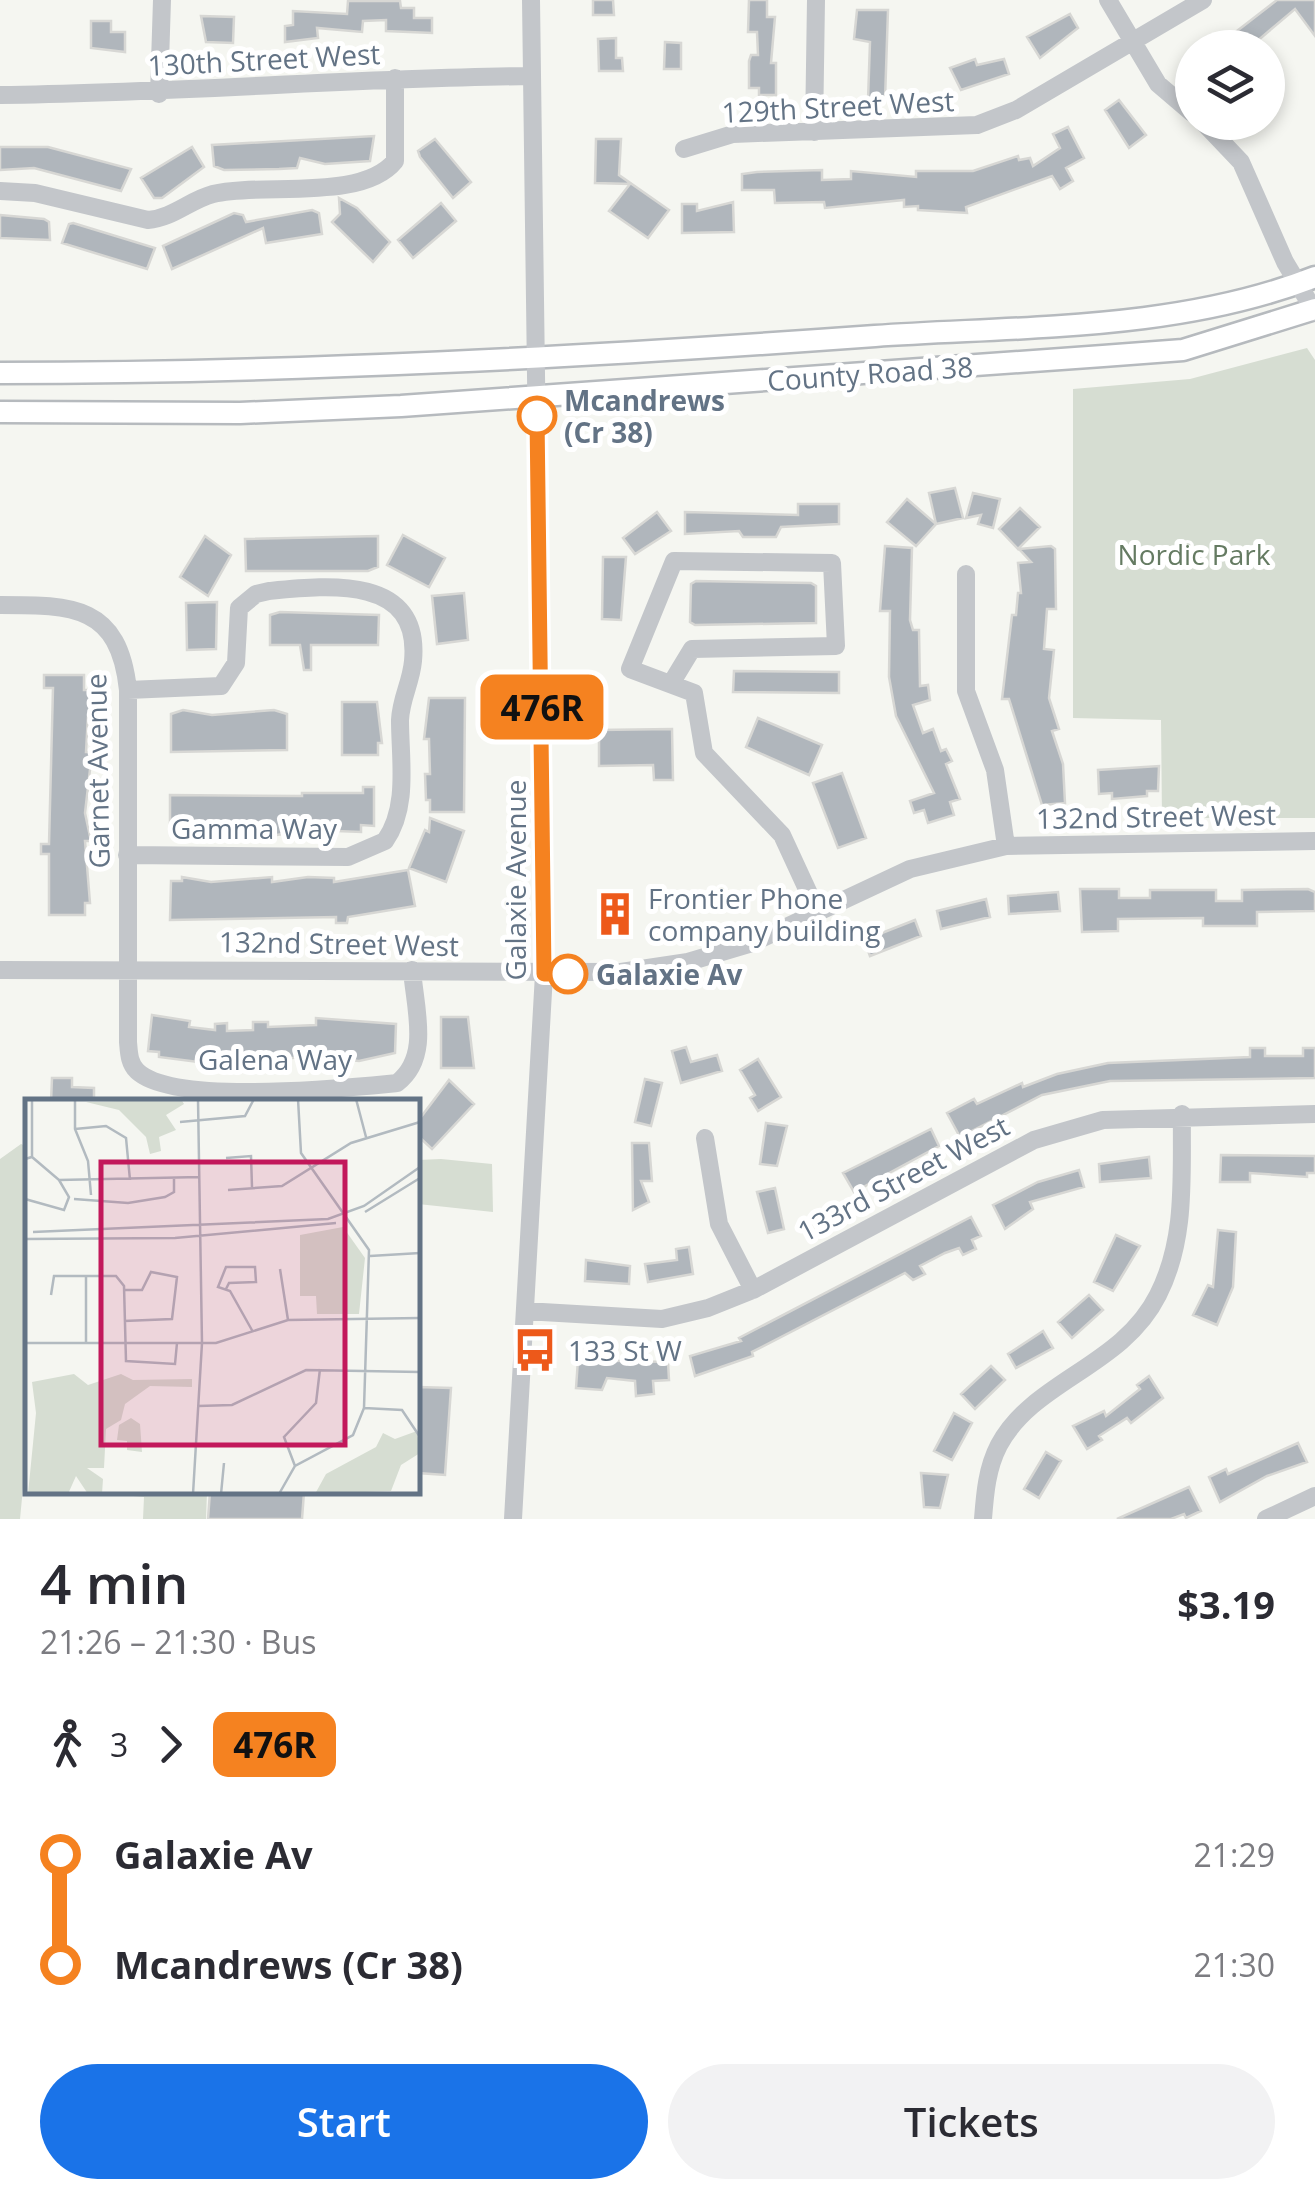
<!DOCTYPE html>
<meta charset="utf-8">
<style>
:root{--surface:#fff;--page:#f2f2f3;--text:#2b2b33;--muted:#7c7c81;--accent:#1a73e8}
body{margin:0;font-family:"Open Sans",sans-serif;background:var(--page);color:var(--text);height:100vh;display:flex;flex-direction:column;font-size:38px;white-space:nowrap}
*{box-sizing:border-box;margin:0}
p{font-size:32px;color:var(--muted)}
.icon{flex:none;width:55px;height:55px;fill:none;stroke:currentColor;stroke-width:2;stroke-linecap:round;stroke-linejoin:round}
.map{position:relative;height:1519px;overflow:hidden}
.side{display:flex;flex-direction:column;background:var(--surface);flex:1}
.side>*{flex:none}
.badge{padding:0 20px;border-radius:15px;font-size:35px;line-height:65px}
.buttons{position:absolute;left:1175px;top:30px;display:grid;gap:20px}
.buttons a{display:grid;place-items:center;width:110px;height:110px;border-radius:50%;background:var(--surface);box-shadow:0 5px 15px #0003;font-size:50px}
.map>.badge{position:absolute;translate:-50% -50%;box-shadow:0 0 0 5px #fff}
.legs{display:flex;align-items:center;gap:15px;height:110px;padding:0 40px;font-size:32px}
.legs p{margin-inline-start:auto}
.head{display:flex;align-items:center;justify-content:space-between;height:170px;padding:0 40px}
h1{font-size:55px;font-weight:600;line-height:75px}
.button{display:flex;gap:20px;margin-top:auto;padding:20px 40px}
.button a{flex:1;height:115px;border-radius:60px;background:var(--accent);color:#fff;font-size:40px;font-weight:600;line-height:115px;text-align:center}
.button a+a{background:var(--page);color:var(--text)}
ul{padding:0 40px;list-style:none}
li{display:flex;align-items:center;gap:35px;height:110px;font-size:38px}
li i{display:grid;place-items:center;width:15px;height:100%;margin:0 12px;background:currentColor}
li i::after{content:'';width:25px;height:25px;margin:-12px;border:8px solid;border-radius:50%;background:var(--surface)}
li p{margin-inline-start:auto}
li:first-child i{background:linear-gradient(#0000 50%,currentColor 0)}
li:last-child i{background:linear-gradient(currentColor 50%,#0000 0)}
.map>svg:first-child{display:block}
.green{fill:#d6ddd2}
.building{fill:#b0b6bc;stroke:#d7d7d4;stroke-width:2.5}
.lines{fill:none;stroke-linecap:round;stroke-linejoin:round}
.major-casing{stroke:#b6babe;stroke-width:25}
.minor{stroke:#c3c6ca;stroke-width:18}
.major{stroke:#fff;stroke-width:20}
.line-1-casing{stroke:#fff;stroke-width:22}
.line-1{stroke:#f58220;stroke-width:15}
.stop-1-dot{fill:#fff;stroke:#f58220;stroke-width:5}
.labels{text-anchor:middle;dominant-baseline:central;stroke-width:10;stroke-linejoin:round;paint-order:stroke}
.street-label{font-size:28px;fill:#637385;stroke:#fff}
.stop-label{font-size:28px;font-weight:bold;fill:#637385;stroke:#fff;text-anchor:start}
.park-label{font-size:28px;fill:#657b62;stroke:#fff}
.poi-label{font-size:28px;fill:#637385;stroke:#fff;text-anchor:start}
.inset-road{fill:none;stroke:#b2bac0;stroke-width:2.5}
.view{fill:#c2185b;fill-opacity:0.15;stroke:#c2185b;stroke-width:5}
.inset-edge{fill:none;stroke:#637385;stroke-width:5}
</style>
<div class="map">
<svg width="1315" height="1519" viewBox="0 0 1315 1519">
<rect width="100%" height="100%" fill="#f5f6f1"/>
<!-- green -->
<path class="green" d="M1307 348 1315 360V818H1162L1161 720 1073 718V389L1190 379Z
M21 1144 28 1147V1435L20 1519H0V1159Z
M441 1159 492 1164 493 1212 418 1204V1160Z
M90 1492H207L206 1519H143L144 1497Z"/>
<!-- building -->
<path class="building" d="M593 0H613L614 15H593Z
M749 0H767V17H775L771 63H776V95H759V88H749V61L751 55H758L757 32H748Z
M1277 0H1315V36L1295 9 1249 48H1215Z
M348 1H400L401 8H414V18H432V33L386 31V20L363 21 362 32 317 28 318 38 285 42V26L293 25V11L347 14Z
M857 10H888L885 100H868L870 42 854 39Z
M1070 14 1078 28 1040 58 1027 37Z
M201 16 234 17 233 43 206 42Z
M91 21H111V32H125V52L91 48Z
M616 38V58H622L623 71H599L598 39Z
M665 42 681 43V69H664Z
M975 59 977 65 1004 59 1009 74 961 90 950 68Z
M1119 100 1146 135 1129 148 1105 110Z
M1068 127 1084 158 1066 168 1073 181 1060 189 1052 176 966 207 967 213 918 210V206L904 207V200L825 208 824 202 775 203 774 190H742V174L757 172 822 170V180L851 179V171L916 177V171H973L1018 156 1019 160 1030 158 1033 166 1060 148 1053 134Z
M374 136 370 161 325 164 300 158 297 168 279 169 224 170 214 166 212 145Z
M435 139 471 182 453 198 420 157 418 151Z
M596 139H621L619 175 669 210 648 238 609 211 630 184 595 183Z
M0 147H48L131 169 121 191 34 168 0 170Z
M192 147 204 167 162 198H154L141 178Z
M339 198 357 208 390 242 373 262 332 222 340 214Z
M733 202 734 232 682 233V204H697V211Z
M441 203 456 221 413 258 398 240Z
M312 210 319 213 322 234 266 243 263 228 172 269 163 246 234 213 243 215 246 222Z
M0 215 44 219 49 222 50 240 0 238Z
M73 223 155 248 147 269 62 243 69 224Z
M955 488 963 518 936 524 929 493Z
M973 493 1000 499 993 528 978 524 981 515 966 518Z
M907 499 936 524 916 546 887 522Z
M798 504H839V524L781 527 776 537H743L739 531 685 534V512L798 515Z
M1020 508 1040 527 1018 549 999 529Z
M657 512 671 531 635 554 623 538Z
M403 535 445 558 429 587 387 565Z
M205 536 231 555 208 596 180 577Z
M378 536V567L368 571H246L245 539Z
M885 546 912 548 910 620 913 630H919L920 686 928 685 930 700 913 705 923 733 933 729 941 751 946 749 952 761 946 764 960 799 950 802 954 815 928 823 924 810 914 813 910 801 934 793 896 716 889 677 890 611H880Z
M1051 546 1055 549 1056 609H1047L1044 649 1054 650 1049 698 1059 729 1052 731 1063 764 1065 803 1042 805 1009 699H1002L1012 615H1016L1018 593H1021L1018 563 1031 562 1019 549Z
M603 557H626L621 620 602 619Z
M696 581 811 583 816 586V623L695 625 690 622 691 584Z
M464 593 468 640 437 644 432 596Z
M217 602 216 649 187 650 186 603Z
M280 612 379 615 378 645H311V670H304L300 645H270V615Z
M734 671 839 672V693L733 692Z
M44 675H84V690H90L92 716H88L86 752H92L85 813 91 841H85L90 903H85V915H49V854H41V844H49L53 688H44Z
M429 698H465L464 812H430V800H426L425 774H430L429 739H424Z
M342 702H377L382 743H378V755H342Z
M183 710 212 715 274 710 287 714V750L171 752V714Z
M758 718 822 745 809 775 746 747Z
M672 729 673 780H654L653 765 599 766V730Z
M1159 766 1158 791H1147V796L1112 799V793L1099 794 1098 770Z
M842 773 866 838 838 848 813 783Z
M363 787H374V826L361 825V832L311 830 269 836V829H253L211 836 170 832V795L302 796V793H363Z
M430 818 464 831 446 882 409 868 425 830 429 832Z
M408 870 415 906 348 917 347 923H336V917L170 920 171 881H182V877L211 882 272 877V882L308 877 334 878V882Z
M1080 889H1119V898H1150V890H1216V901H1242V890L1308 889 1315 892V911L1257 912V926H1203V918L1118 919V931L1082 932Z
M1058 892 1060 911 1009 914 1008 896Z
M986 899 990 917 941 929 937 911Z
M627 905 628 923 602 924V906Z
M915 920 921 936 870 956 864 940Z
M152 1015 190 1021 189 1027 215 1030V1024L227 1023V1031L253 1030V1022H268V1027L316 1025V1018L396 1024 395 1053 359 1061 315 1056 227 1064V1060L206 1063 159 1057V1052L148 1051Z
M441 1017H468L474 1068H441Z
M686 1047 691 1062 717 1055 722 1071 681 1083 672 1051Z
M1250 1048H1265V1056H1303V1048H1315V1078L1110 1081 1042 1095 960 1137 947 1113 974 1099 977 1104 1022 1083 1023 1087 1057 1074 1108 1063 1250 1057Z
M758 1059 781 1097 758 1111 750 1098 755 1095 740 1070Z
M52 1078H72V1087L94 1088V1102H51Z
M645 1079 662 1083 651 1126 635 1122Z
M449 1080 474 1104 432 1149 418 1136V1121Z
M766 1123 787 1126 777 1166 760 1164Z
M931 1129 939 1146 854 1192 843 1173Z
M632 1143H649L652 1181H641L649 1202 633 1210Z
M1221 1155 1315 1156V1173H1307V1177L1250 1173V1182H1220Z
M1149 1157 1151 1178 1100 1182 1099 1164Z
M1079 1170 1084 1187 1030 1202 1033 1209 1005 1229 993 1205 1038 1182Z
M775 1188 784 1229 768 1233 757 1192Z
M971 1217 981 1236 972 1240 976 1249 963 1255 959 1248 945 1253 920 1266 925 1274 913 1280 905 1273 752 1352 753 1356 695 1376 690 1356 741 1341 739 1338Z
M1218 1230 1236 1232 1233 1287 1217 1325 1193 1315 1208 1285 1213 1287Z
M1116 1235 1140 1246 1113 1291 1094 1282Z
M689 1247 693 1274 648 1282 645 1264 677 1260 676 1249Z
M586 1260 630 1266 629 1284 585 1281Z
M1089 1295 1103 1310 1072 1338 1058 1322Z
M1043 1331 1053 1348 1016 1368 1008 1354Z
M578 1360 668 1362 669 1380 653 1381 654 1394 636 1396 635 1381 607 1378 602 1390 576 1388Z
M991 1366 1005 1380 975 1409 961 1394Z
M1149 1376 1163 1398 1131 1423 1127 1418 1099 1436 1102 1440 1087 1449 1073 1426 1104 1411 1106 1416 1140 1389 1137 1385Z
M418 1387 451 1388 445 1475 418 1473Z
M954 1413 972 1423 952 1460 934 1451Z
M1298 1443 1307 1462 1267 1476 1220 1502 1209 1477 1226 1469 1228 1474Z
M1046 1452 1061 1461 1039 1498 1024 1489Z
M921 1473 948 1475 940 1508 924 1507Z
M1189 1487 1201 1511 1186 1518 1184 1514 1171 1519H1117Z
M210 1492H304L302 1519H208Z"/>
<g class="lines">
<!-- major casing -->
<g class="major-casing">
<path id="major" d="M0 373C293 373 584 357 875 336 1022 326 1177 331 1315 277
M0 412 240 413 401 406 1103 356 1183 350 1315 309"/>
</g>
<!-- minor -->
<path class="minor" d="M1108 0 1158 84 1192 113
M159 94 162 0
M0 95C178 93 354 78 532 76
M1203 122 1241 162 1285 262 1315 312
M814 132 816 0
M684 149 733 134 977 125 1016 110 1203 0
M0 191 35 193 148 220C173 218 190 200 213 194 262 182 362 202 395 161V78
M966 574V691L995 770 1006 846
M0 605C73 605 119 605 128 690V1042C129 1053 129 1063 137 1071 174 1106 346 1088 397 1083 431 1057 415 1009 412 970
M672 682 692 649 836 646 832 563 674 561 630 669 694 693 704 753 782 835 818 913
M127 855 348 857 385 841C409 807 400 760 400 720 401 698 411 683 413 661 421 575 329 585 269 591L256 594 239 608 236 663 221 686 128 690
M0 970 621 972 688 962 752 943 910 869 1006 846 1315 841
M705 1138 719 1224 753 1290
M525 1311 662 1319 708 1308 753 1290 1034 1140 1103 1120 1315 1114
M513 1519 544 974 531 0
M983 1519C985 1493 987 1468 999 1445 1034 1380 1122 1367 1158 1295 1187 1238 1181 1175 1182 1114
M1266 1519 1315 1496"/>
<!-- major -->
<use href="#major" class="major"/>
</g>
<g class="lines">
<!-- line-1 casing -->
<g class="line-1-casing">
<path id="line-1" d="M537 416 544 974H568"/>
</g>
<!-- line-1 -->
<use href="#line-1" class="line-1"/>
</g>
<!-- icons -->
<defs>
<g id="building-bare" transform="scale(3.45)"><path d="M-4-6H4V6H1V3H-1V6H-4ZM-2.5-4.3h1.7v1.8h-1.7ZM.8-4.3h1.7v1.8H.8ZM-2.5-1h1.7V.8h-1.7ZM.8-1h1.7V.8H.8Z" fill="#ed591a" stroke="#fff" stroke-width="2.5" paint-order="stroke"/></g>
<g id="bus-bare" transform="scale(3.45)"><path d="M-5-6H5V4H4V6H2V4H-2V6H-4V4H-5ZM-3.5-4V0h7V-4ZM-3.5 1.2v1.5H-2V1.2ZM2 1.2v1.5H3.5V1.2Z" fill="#ed591a" stroke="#fff" stroke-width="2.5" paint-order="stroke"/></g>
</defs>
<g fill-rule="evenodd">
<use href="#building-bare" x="615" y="914"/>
<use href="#bus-bare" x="535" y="1350"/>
</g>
<!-- markers -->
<g class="stop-1-dot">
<circle cx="537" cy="416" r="18"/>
<circle cx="568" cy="974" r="18"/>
</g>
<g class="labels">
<!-- street labels -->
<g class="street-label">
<text transform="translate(264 59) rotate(-3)">130th Street West</text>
<text transform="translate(838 106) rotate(-3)">129th Street West</text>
<text transform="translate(870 373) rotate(-4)">County Road 38</text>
<text transform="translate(97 771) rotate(-91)">Garnet Avenue</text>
<text transform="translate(1156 816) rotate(-1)">132nd Street West</text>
<text x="254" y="828">Gamma Way</text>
<text transform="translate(515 880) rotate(-90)">Galaxie Avenue</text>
<text transform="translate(339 943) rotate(1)">132nd Street West</text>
<text x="275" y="1059">Galena Way</text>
<text transform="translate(903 1178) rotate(-28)">133rd Street West</text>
</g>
<!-- stop labels -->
<g class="stop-label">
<text x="564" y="400">Mcandrews<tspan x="564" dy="32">(Cr 38)</tspan></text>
<text x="596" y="974">Galaxie Av</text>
</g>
<!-- park labels -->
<g class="park-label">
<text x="1194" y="554">Nordic Park</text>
</g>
<!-- poi labels -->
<g class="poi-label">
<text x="648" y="898">Frontier Phone<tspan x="648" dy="32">company building</tspan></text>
<text x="568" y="1350">133 St W</text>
</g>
</g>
<!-- overview -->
<g transform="translate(25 1099)">
<rect width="395" height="395" fill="#f5f6f1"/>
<path d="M156 0 159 5 141 16 151 31 134 38 136 52 125 55 121 38 94 11 61 3ZM318 128 340 159 334 215H292L291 197H275V136ZM49 275 63 286 96 275 108 281 167 280V288L125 287 100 305 96 321 81 330 79 369H62L78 380 77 395H63L51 377 43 395H3L11 314 7 283ZM106 319 115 325 117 353 102 351V342L92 341 94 326ZM392 332 395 354 376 366 366 392 290 395 301 375 351 348 358 334 370 340Z" fill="#d6ddd2"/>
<path class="inset-road" d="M7 0V58M50 0V30L63 62 66 96M331 0 341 38M155 23 220 17 229 0M50 30 81 27 101 39 105 81M201 59 226 57 227 88M0 60 7 58 34 81 175 78M203 91 257 87 326 44 395 23M0 100 39 111 44 98 34 81M49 100 103 104 140 98 149 93V78M340 113 395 79M8 133 303 120 339 107 395 68M0 140 150 139 311 124M345 157 395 154M255 170 263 221M201 190 204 184 231 183 230 168H201L193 188 205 192 228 233M26 196 29 177H91L99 187 101 262 150 265 152 244M99 222 147 220 152 178 126 173 117 191H100M61 243V176M0 244H191L263 221 395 219M173 307 207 306 281 271 395 273M339 309 377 311 395 338M270 367 259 338 291 304 295 270M168 395 177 244 173 0M196 395 199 364M254 395 270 367 328 336 339 309 344 151 276 54 273 0"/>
<path class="view" d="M76 63H320V346H76Z"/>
<rect width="395" height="395" class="inset-edge"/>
</g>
</svg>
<div class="buttons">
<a><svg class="icon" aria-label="layers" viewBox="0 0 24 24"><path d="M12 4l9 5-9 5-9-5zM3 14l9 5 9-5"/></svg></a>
</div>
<b class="badge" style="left:542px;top:707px;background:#f58220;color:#111">476R</b>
</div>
<section class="side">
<div class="head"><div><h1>4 min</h1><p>21:26 – 21:30 · Bus</p></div><b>$3.19</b></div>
<div class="legs"><svg class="icon" aria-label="walk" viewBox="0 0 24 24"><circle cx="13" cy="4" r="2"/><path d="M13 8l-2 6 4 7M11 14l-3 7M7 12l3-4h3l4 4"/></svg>3<svg class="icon" aria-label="forward" viewBox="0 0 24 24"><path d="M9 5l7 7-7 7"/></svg><b class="badge" style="background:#f58220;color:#111">476R</b></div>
<ul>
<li><i style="color:#f58220"></i><b>Galaxie Av</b><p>21:29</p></li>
<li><i style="color:#f58220"></i><b>Mcandrews (Cr 38)</b><p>21:30</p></li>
</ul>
<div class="button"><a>Start</a><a>Tickets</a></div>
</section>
